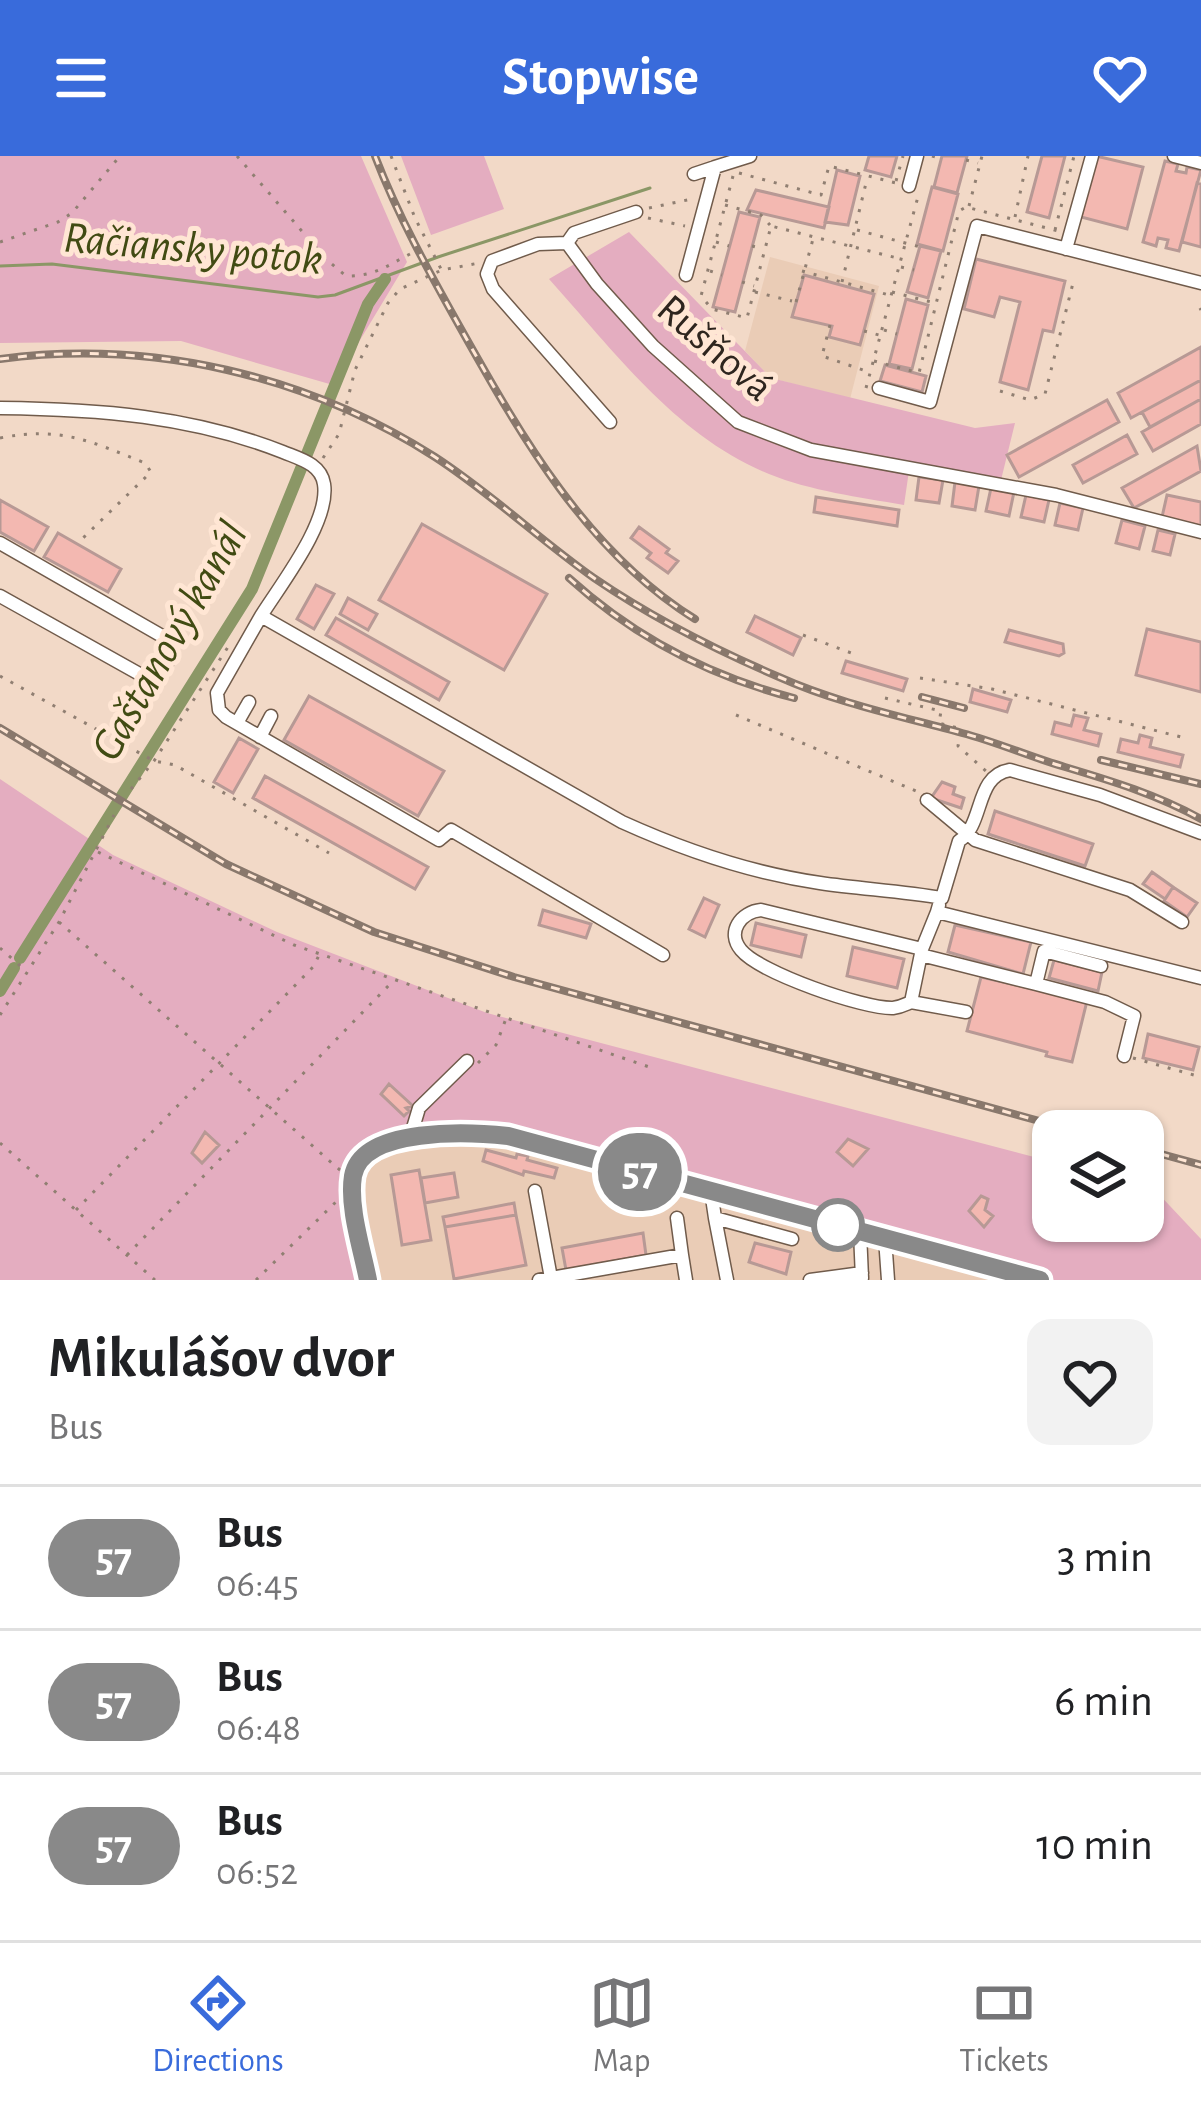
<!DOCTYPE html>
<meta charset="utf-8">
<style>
:root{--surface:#fff;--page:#f2f2f2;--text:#202124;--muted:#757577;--line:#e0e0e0;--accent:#396bdb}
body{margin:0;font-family:"Alegreya Sans",sans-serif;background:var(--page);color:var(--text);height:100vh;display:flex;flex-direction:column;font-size:45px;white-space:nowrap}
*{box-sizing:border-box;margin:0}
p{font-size:39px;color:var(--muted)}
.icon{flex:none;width:66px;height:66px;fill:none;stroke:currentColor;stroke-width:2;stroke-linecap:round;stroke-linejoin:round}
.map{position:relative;height:1124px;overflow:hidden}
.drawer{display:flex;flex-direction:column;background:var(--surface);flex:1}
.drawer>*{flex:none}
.badge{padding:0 24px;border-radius:39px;font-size:42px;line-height:78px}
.fabs{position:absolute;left:1032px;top:954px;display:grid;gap:24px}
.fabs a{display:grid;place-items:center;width:132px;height:132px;border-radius:24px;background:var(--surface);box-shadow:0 3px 9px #0004;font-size:60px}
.map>.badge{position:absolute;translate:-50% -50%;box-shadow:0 0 0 6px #fff}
.round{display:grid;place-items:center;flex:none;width:126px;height:126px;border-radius:24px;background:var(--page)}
.headline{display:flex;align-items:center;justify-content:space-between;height:204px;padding:0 48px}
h1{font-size:57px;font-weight:700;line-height:90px}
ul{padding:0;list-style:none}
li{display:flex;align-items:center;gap:36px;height:144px;padding:0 48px;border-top:3px solid var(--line)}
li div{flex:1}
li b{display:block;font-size:45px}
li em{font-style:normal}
li .badge{min-width:132px;font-weight:700;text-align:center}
header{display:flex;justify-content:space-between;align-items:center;height:156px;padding:0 48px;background:var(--accent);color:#fff;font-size:54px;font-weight:700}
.menu{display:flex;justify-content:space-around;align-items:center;height:168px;border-top:3px solid var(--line);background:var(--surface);font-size:33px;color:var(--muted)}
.menu a{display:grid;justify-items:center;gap:6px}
.menu .active{color:var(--accent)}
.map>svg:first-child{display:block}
.built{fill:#eaccb6}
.green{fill:#e4adc0}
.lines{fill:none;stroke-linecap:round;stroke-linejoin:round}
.stream{stroke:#8b9766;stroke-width:3}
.canal{stroke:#8b9766;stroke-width:12}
.building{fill:#f3b8b1;stroke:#b79995;stroke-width:3}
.minor-casing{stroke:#705b4b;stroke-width:15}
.path{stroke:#907f72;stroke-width:3;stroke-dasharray:3 9;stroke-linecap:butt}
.minor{stroke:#fff;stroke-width:12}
.rail-casing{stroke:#89786c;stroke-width:8}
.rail{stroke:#ffe6d4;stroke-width:3;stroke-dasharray:9;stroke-linecap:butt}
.line-casing{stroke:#fff;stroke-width:27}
.line{stroke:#898989;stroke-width:18}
.stop-dot{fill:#fff;stroke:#898989;stroke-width:6}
.labels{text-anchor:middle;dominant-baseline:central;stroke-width:10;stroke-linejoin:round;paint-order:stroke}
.street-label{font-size:42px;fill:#2e251e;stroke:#ffe6d4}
.water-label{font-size:45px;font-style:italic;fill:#414b13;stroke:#ffe6d4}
</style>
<header><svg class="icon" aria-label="menu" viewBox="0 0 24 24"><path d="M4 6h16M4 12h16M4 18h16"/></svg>Stopwise<svg class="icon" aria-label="heart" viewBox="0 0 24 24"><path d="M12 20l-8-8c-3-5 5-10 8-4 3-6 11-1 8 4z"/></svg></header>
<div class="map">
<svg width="1201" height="1124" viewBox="0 0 1201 1124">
<rect width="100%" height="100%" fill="#f2d9c7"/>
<!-- built -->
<path class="built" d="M770 101 879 130 850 243 771 222 745 195Z
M483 974 1037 1124H368L351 1028 372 990Z"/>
<!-- green -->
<path class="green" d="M0 0H361L407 106 333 229 181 185 0 187Z
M401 0H484L504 53 431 79Z
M629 76 771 222 975 272 1015 267 1001 324 910 308 904 349C859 341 811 335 769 318 676 280 614 195 549 123Z
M0 623 113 699 277 776 487 857 1053 1006V1065H1143V1030L1154 1033 1201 1083V1124H1037L482 974 372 990 351 1028 365 1124H0Z"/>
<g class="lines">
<!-- stream -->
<path class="stream" d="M0 110 52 108 318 141 335 139 438 101 650 32"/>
<!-- canal -->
<path class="canal" d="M20 802 252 433 368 148 385 123
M0 835 14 812"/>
</g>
<!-- building -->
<path class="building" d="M869 0H897L891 21 865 14Z
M942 0H967L957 37 934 31Z
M1042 0H1065L1049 62 1027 56Z
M1096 0 1143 11 1127 73 1081 61Z
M1165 5 1178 8 1176 15 1186 17 1187 11 1201 14 1179 95 1166 92 1168 84 1158 82 1156 90 1143 86Z
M837 14 860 20 848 69 825 66Z
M1197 27 1201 28V91L1182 86Z
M932 31 958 38 943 95 917 88Z
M756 34 829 51 824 72 747 54Z
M739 56 760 61 735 156 713 151Z
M920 90 941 95 928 142 907 136Z
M976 103 1065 125 1053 176 1043 174 1028 234 1000 226 1020 146 1000 141 994 161 964 153Z
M804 119 874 138 860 189 829 181 832 170 792 161Z
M906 143 928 149 912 213 889 208Z
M1201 191V224L1131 262 1118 237Z
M885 209 926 220 922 236 880 225Z
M1201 224V243L1150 271 1142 256Z
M1201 243V268L1153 295 1142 276Z
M1107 244 1119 266 1019 321 1007 299Z
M1127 279 1137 298 1083 327 1073 309Z
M1197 290 1201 315 1134 352 1122 332Z
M919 321 943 324 939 347 916 344Z
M955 326 979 330 975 354 952 350Z
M991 332 1014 336 1009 360 986 355Z
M1026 339 1049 344 1044 366 1021 361Z
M1167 339 1201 346V370L1162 361Z
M816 341 899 354 897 370 814 356Z
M0 344 48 371 34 395 0 376Z
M1060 347 1083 352 1078 374 1055 369Z
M1122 364 1145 370 1139 393 1116 387Z
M422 368 547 438 504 514 379 444Z
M639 371 669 393 666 397 678 405 668 417 647 402 651 397 631 382Z
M1158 374 1175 378 1170 399 1153 395Z
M58 377 121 413 108 436 44 401Z
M316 429 334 438 314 473 297 463Z
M348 442 377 458 368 474 340 458Z
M755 460 801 482 793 499 747 476Z
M336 462 449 526 439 544 326 479Z
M1147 473 1201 486V536L1136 519Z
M1009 474 1063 488 1064 497 1059 500 1005 486Z
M846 505 907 523 903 535 842 517Z
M973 533 1011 544 1007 556 970 546Z
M309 540 444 615 418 660 284 584Z
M1074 559 1088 562 1084 574 1101 578 1098 590 1052 578 1055 566 1071 570Z
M1140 579 1152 582 1150 591 1183 599 1180 611 1118 596 1121 583 1138 587Z
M239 582 258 593 233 637 214 626Z
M265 620 428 711 415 733 253 642Z
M942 626 955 631 953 638 964 642 961 652 931 642Z
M995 655 1093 688 1085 710 988 678Z
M1152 716 1173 731 1165 743 1143 728Z
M1173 731 1197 747 1187 761 1164 745Z
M704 742 719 749 705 781 689 773Z
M543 754 591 768 586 782 539 769Z
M756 767 806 779 801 801 751 789Z
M955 769 1031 786 1023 818 948 796Z
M853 791 904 803 897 832 847 820Z
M1054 804 1102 816 1098 835 1049 822Z
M981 821 1087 845 1072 906 1046 900 1047 896 967 875Z
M1148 878 1199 891 1193 914 1143 902Z
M389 928 413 950 406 952 409 955 404 960 381 938Z
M205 976 219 989 202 1007 192 997Z
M848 983 868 993 853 1010 837 996Z
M486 994 516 1002 517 998 528 1000 527 1004 557 1012 554 1022 524 1015 523 1019 483 1005Z
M419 1014 431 1084 402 1089 391 1019Z
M454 1017 458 1041 425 1047 421 1022Z
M981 1040 988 1043 985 1054 993 1060 984 1071 969 1055Z
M514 1047 516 1059 445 1071 443 1061Z
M516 1059 526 1109 454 1123 445 1071Z
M643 1077 646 1099 566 1114 562 1092Z
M755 1087 791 1096 786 1118 749 1106Z"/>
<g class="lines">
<!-- minor casing -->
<g class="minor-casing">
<path id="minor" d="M1174 0 1201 7
M694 18 715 11
M909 30 917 0
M567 87 574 77 636 56
M1066 93 1092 0
M686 119 715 11 750 0
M879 232 930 246 977 70 1201 127
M0 252C97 253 192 260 283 296 300 303 321 308 324 328 330 366 281 428 261 460L622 666C686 695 751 717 820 727 861 733 902 735 942 742L959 685C985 668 974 620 1010 614L1100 639 1201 677
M610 266 493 133 487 118 492 105 538 88 567 87 597 128 653 190 738 266 811 294 1056 339 1201 376
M0 387 162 480C174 494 172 505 159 518L143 520 0 440
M261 460 217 537 219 554 226 561 439 684 451 674 663 799
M237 567 249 546
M260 581 271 560
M927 644 975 684 1130 734 1182 766
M939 749 937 756 1201 822
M922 793 761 754C741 756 726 776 741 794 760 817 864 853 893 852 901 851 904 849 911 846L922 793 937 756
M921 799 1036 828 1044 795 1101 810
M1036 828 1105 846 1134 860 1124 900
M911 846 966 856
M410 982 419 952 467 905
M535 1035 551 1122 539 1124
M711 1035 715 1062 792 1083
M677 1062 682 1099
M715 1062 727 1124
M860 1076 862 1122
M885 1082 888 1124
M551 1122 682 1099 686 1124
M368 1124C362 1093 348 1051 353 1020 363 970 470 975 509 980L1039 1124
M810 1124 862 1117"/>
</g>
<!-- path -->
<path class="path" d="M237 0 326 103 346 120C384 121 399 98 429 91
M391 0 415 62 441 113
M932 0 942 3
M966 4 978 7
M739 17 821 39 829 10 900 28
M733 20 701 140 712 153 747 162 771 70 901 103
M896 25 903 0
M725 49 761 59 770 69
M969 50 982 0
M649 52 692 43
M1015 61 1028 0
M648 62 685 70
M857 74 920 91
M1055 74 1074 0
M0 86 58 66 72 57 120 0
M716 86 729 90
M752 90 763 93
M901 111 914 114
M710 115 722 119
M802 115 889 139
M742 126 754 130
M842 126 867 23
M755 136 792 145
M892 136 935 147
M796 146 813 83
M1200 152 1201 154
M830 169 822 200 869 216
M884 174 897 178
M864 175 879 179
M874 205 919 217 959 55 966 51 1058 75
M866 232 919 37
M1000 235 1030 244 1045 238 1073 127
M0 282C60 270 90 285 145 307L151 316 83 382
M323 302 339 278 355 214 388 147 400 133 442 114 479 107
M803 479 854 498
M0 520 154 605 175 609 329 697
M920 522 992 533 1181 581
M885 542 941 555 939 567 961 573 958 590 987 616
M736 559 916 635
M131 633 154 605 228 491
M98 696 294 789 655 913
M59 766 341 1015
M0 792 26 815
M0 859 59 766 114 659
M1133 902 1201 921
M478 907 496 889 507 860
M0 987 155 1124
M76 1054 314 810 319 799
M127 1099 393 825
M256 1124 341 1041"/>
<!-- minor -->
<use href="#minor" class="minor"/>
<!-- rail casing -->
<g class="rail-casing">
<path id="rail" d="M375 0C398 60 429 116 461 173 521 280 587 396 695 463
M0 203C152 183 306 219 435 301 492 338 540 384 594 422 651 461 716 494 779 521 837 547 900 560 962 577 997 586 1030 601 1065 611 1112 625 1158 639 1201 663
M569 422C634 481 709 520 794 542
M922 541 964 552
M0 572 226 708 374 776 514 821 1076 975
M1101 604 1201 628
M1143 993 1201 1009"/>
</g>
<!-- rail -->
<use href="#rail" class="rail"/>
</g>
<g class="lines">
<!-- line casing -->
<g class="line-casing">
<path id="line" d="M368 1124C362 1093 348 1051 353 1020 362 970 471 976 508 980L1040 1124"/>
</g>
<!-- line -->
<use href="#line" class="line"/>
</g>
<!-- markers -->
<circle class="stop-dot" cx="838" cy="1069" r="24"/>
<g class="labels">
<!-- street labels -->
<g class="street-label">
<text transform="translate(715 192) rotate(41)">Rušňová</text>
</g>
<!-- water labels -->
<g class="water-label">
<text transform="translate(193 93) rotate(5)">Račiansky potok</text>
<text transform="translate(170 485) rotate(-60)">Gaštanový kanál</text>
</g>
</g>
</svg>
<div class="fabs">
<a><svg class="icon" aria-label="layers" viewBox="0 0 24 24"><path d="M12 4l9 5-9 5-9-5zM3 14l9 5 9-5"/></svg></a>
</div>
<b class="badge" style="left:640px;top:1016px;background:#898989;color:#fff">57</b>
</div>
<section class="drawer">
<div class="headline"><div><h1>Mikulášov dvor</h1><p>Bus</p></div><a class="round"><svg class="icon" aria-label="heart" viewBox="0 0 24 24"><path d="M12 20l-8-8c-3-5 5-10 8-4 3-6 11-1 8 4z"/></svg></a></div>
<ul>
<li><span class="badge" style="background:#898989;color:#fff">57</span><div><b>Bus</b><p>06:45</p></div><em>3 min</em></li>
<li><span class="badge" style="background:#898989;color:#fff">57</span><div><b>Bus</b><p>06:48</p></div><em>6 min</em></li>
<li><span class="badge" style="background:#898989;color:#fff">57</span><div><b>Bus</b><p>06:52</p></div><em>10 min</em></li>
</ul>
</section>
<nav class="menu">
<a class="active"><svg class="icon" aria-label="directions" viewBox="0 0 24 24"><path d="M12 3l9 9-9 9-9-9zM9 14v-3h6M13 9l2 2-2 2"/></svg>Directions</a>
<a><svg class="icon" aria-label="map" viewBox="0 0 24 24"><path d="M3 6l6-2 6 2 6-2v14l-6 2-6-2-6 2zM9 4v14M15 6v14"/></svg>Map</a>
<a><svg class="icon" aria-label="tickets" viewBox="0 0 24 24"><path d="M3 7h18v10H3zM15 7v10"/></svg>Tickets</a>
</nav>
